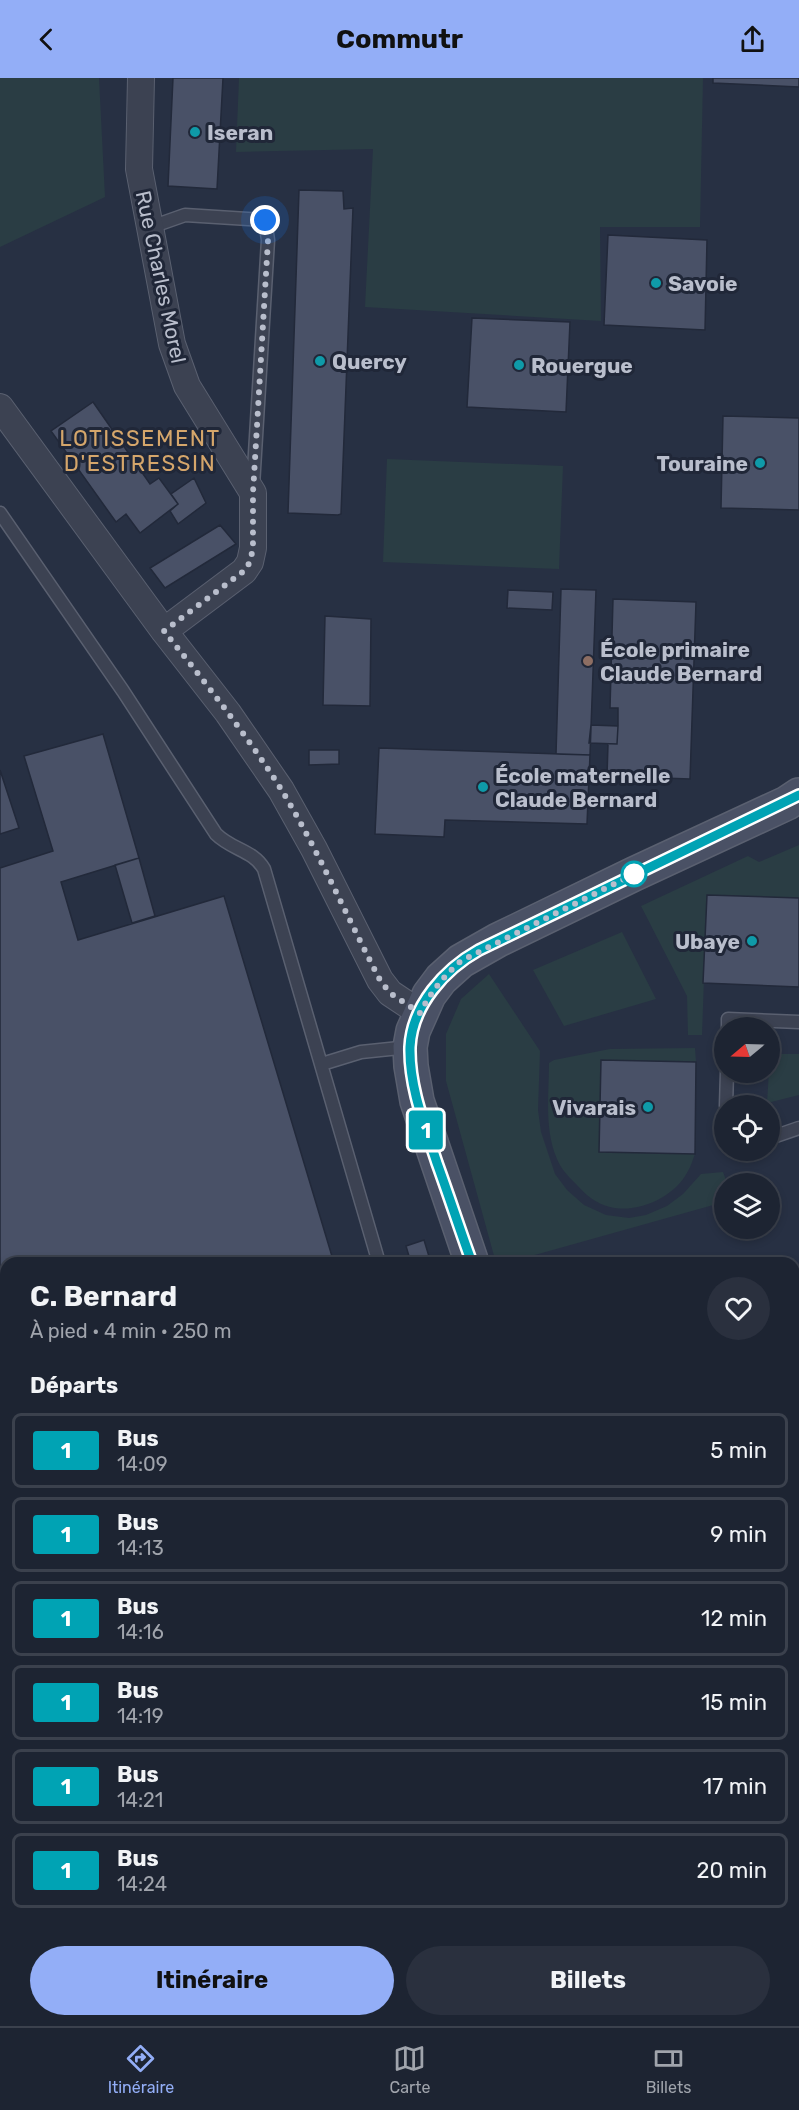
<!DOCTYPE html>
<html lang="fr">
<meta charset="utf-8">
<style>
:root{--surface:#1d2432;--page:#2a303e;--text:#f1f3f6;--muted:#a0a4ac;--line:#3b414d;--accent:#93aef7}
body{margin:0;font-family:Rubik,sans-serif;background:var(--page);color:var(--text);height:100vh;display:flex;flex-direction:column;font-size:22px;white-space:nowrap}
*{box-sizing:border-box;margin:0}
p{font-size:20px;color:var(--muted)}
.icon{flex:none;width:33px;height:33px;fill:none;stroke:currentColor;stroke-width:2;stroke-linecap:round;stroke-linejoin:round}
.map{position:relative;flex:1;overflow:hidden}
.side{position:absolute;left:0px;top:1179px;width:800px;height:770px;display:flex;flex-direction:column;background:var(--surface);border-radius:18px 18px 0 0;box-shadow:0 3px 9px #0003,0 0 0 2px var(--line)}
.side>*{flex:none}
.badge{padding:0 12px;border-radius:4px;font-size:21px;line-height:39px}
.needle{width:39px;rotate:251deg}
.buttons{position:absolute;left:714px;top:939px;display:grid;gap:12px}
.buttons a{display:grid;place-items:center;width:66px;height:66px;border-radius:50%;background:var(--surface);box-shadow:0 3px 9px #0003,0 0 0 2px var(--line);font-size:30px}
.you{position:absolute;width:30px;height:30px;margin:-15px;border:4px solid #fff;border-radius:50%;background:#1a73e8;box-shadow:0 0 0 9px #1a73e833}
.map>.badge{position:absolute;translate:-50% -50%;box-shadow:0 0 0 3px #fff}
h2{padding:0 30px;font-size:22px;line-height:54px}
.round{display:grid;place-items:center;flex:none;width:63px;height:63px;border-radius:32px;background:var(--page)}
.overview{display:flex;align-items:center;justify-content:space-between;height:102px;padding:0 30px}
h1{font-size:28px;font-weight:700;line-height:45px}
.action{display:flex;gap:12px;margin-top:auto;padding:12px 30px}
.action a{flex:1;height:69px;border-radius:36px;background:var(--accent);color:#111;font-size:24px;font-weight:700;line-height:69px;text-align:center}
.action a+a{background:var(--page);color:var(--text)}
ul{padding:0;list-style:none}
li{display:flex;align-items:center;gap:18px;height:75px;margin:0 12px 9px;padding:0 18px;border:3px solid var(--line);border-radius:9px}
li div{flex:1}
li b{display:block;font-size:22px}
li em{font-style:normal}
li .badge{min-width:66px;font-weight:700;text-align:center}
header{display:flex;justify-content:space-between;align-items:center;height:78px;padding:0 30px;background:var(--accent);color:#111;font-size:27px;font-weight:700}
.dock{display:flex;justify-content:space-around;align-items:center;height:84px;border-top:2px solid var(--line);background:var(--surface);font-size:16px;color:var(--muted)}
.dock a{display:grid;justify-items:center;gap:3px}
.dock .selected{color:var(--accent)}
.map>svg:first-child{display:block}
.green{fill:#2a3d44}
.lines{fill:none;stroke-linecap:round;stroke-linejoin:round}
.stream{stroke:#3e4b6b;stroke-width:9}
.building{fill:#495167;stroke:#22293a;stroke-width:1.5}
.lane-casing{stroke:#5a6070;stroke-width:15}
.street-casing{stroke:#5a6070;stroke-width:28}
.secondary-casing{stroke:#5a6070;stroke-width:36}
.highway-casing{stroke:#464d5d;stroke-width:36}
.lane{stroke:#3c4252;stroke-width:12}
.street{stroke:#3c4252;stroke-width:26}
.secondary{stroke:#4a5165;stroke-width:33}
.highway{stroke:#787059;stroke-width:33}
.line-casing{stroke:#fff;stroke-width:14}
.line{stroke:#00a3b4;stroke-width:9}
.walk{stroke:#b9becc;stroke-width:6;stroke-dasharray:0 10.8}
.culture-dot{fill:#0f9aa8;stroke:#202738;stroke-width:2}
.education-dot{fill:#8d6e63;stroke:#202738;stroke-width:2}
.stop-dot{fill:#fff;stroke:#00a3b4;stroke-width:3}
.labels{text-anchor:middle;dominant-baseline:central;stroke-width:6;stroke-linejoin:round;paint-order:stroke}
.poi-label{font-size:21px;font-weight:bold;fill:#b9becc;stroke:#202738;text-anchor:start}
.street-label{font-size:21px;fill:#b9becc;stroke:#202738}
.neighbourhood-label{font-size:22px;letter-spacing:1.5px;fill:#d5a66b;stroke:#202738}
</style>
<header><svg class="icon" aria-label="back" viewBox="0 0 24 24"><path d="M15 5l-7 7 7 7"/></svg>Commutr<svg class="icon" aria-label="share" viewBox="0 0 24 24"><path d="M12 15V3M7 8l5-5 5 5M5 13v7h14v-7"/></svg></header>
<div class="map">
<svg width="799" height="1948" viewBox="0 0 799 1948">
<rect width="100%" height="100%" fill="#273043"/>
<!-- green -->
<path class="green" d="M0 0H99L105 119 0 169Z
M239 0H703L700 149H600L601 243 365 229 373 71 236 74Z
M387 381 563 388 559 491 383 484Z
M799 767V820L707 817 702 957H688L687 918 641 828 748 778 759 784Z
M622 854 656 921 564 948 533 892Z
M489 896 540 973 538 1032 541 1054 555 1096 567 1112 584 1127 606 1137 629 1140 646 1137 667 1128 683 1116 701 1096 723 1094 727 1105 724 1106V1124L506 1185H496L446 1003V956L461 921Z
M695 970 696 984 601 982 599 1074 695 1076C693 1081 691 1088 688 1093 675 1119 638 1136 610 1129 596 1126 585 1116 576 1106 568 1098 561 1091 557 1081 544 1051 549 1016 549 985L554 982 610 971Z
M770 976H799V1017L767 1025Z
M799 1357V1480L794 1486V1363Z
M799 1700V1788L794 1797V1707Z
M647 1942H701V1943L698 1948H644Z
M436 1943 487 1942V1943L484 1948H449Z"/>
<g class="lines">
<!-- stream -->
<path class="stream" d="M794 1819 799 1811
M713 1948 716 1942"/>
</g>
<!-- building -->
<path class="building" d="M173 0H223L217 111 168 108Z
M713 0H799V9L713 5Z
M299 112 343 113 344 131 353 130 341 436 338 437 288 435Z
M608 157 707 162 705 252 604 247Z
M472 240 570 244 566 334 467 329Z
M93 324 150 406 159 400 178 426 140 455 126 436 116 444 51 353Z
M723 338 799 340V432L721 430Z
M194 400 206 425 178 446 170 433 178 426 171 416Z
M220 447 236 466 165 510 150 490Z
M561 511 596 512 590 677 556 676Z
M508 512 553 514 552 532 507 530Z
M613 521 696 524 690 701 607 698 608 666H617L618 648V630H610Z
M325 538 371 541 370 628 323 627Z
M591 647 618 648 617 666 589 665Z
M103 656 139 780 61 804 78 862 224 818 334 1185H6V1471L0 1473V790L53 773 24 678Z
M379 670 590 677 587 746 445 742 444 759 375 756Z
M309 672H339V686L309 687Z
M0 692 19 750 0 756Z
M139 780 155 838 132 845 115 787Z
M707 817 799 820V909L703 905Z
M601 982 696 984 695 1076 599 1074Z
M424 1162 431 1185H411L406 1168Z
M6 1564V1616L0 1618V1566Z
M0 1858 6 1860V1942H86L84 1948H0V1938L4 1925 0 1924Z
M137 1942H170L168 1948H135Z"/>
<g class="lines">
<!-- lane casing -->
<g class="lane-casing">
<path id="lane" d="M151 149 185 137 265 142 268 162 253 408
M0 435 123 613 216 756C232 772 253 772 264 791L379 1185
M728 950V941L799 944
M322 986 361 974 409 969
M726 1028 727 994
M770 1060 799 1050
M731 1072H733
M0 1510 6 1508
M93 1948 95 1942"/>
</g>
<!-- street casing -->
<g class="street-casing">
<path id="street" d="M141 0 139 91 172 266 187 308 253 415V470L250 484 244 493 164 553
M0 329 164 553 228 635 281 712 314 771 380 902 390 915 420 935
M0 1789 6 1791"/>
</g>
<!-- secondary casing -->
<g class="secondary-casing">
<path id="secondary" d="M472 1185 417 1023 411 988 410 969 413 953 429 917 441 901 461 883 498 862 634 796 787 725 799 717
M277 1942 279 1948
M400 1948 401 1942"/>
</g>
<!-- highway casing -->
<g class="highway-casing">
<path id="highway" d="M794 1540 799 1533
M794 1631 799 1624
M794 1942 795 1925 799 1914
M524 1948 527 1942
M588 1948 591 1942"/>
</g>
<!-- lane -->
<use href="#lane" class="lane"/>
<!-- street -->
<use href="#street" class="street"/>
<!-- secondary -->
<use href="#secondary" class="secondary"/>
<!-- highway -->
<use href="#highway" class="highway"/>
</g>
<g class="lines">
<!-- line casing -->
<g class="line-casing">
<path id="line" d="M472 1185C460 1152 449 1118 437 1085 425 1048 409 1009 410 969 412 927 445 891 479 872L799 717"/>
</g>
<!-- line -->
<use href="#line" class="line"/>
<!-- walk -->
<path class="walk" d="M265 142 268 162 253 415V470L250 484 244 493 164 553C205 604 246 656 281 711 318 772 347 839 380 902L390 915 420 935C431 914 443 899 461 883L634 796"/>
</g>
<!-- markers -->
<g class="culture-dot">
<circle cx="195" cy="54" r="6"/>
<circle cx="656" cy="205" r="6"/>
<circle cx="320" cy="283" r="6"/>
<circle cx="519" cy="287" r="6"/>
<circle cx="760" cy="385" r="6"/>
<circle cx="483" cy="709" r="6"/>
<circle cx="752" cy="863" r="6"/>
<circle cx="648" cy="1029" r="6"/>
</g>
<circle class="education-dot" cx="588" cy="583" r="6"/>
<circle class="stop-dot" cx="634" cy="796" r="12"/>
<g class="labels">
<!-- poi labels -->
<g class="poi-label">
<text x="207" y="54">Iseran</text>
<text x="668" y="205">Savoie</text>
<text x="332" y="283">Quercy</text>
<text x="531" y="287">Rouergue</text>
<text x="748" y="385" text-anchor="end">Touraine</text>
<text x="600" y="571">École primaire<tspan x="600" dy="24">Claude Bernard</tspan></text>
<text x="495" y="697">École maternelle<tspan x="495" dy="24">Claude Bernard</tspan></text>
<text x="740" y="863" text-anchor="end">Ubaye</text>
<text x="636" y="1029" text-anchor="end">Vivarais</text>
</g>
<!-- street labels -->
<g class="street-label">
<text transform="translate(161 199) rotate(78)">Rue Charles Morel</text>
</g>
<!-- neighbourhood labels -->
<g class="neighbourhood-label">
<text x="140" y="360">LOTISSEMENT<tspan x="140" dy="25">D'ESTRESSIN</tspan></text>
</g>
</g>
</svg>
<div class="buttons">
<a><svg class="needle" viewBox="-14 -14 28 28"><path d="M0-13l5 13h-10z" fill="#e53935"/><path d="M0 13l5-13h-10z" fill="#a0a4ac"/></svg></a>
<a><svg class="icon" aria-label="locate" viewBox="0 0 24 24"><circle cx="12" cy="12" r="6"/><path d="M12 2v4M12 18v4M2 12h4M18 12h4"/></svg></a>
<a><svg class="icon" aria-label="layers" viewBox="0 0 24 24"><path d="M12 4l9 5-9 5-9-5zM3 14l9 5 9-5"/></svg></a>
</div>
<div class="you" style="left:265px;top:142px"></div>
<b class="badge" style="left:426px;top:1052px;background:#00a3b4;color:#fff">1</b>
<section class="side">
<div class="overview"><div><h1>C. Bernard</h1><p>À pied · 4 min · 250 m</p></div><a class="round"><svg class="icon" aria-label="heart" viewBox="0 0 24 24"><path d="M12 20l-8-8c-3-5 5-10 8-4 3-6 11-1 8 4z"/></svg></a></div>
<h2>Départs</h2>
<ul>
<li><span class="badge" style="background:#00a3b4;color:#fff">1</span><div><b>Bus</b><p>14:09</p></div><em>5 min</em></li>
<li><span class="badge" style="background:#00a3b4;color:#fff">1</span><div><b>Bus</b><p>14:13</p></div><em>9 min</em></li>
<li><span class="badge" style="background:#00a3b4;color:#fff">1</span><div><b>Bus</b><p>14:16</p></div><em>12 min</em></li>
<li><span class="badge" style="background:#00a3b4;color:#fff">1</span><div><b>Bus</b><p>14:19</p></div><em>15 min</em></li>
<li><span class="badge" style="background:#00a3b4;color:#fff">1</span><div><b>Bus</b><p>14:21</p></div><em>17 min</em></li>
<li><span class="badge" style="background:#00a3b4;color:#fff">1</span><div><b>Bus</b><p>14:24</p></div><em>20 min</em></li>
</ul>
<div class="action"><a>Itinéraire</a><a>Billets</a></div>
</section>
</div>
<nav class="dock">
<a class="selected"><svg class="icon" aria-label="directions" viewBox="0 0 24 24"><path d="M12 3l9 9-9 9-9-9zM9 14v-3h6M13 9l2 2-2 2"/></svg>Itinéraire</a>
<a><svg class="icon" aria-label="map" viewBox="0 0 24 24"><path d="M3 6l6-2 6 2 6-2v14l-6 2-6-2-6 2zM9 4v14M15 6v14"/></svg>Carte</a>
<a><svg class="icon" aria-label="tickets" viewBox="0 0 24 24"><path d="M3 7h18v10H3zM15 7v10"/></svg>Billets</a>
</nav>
